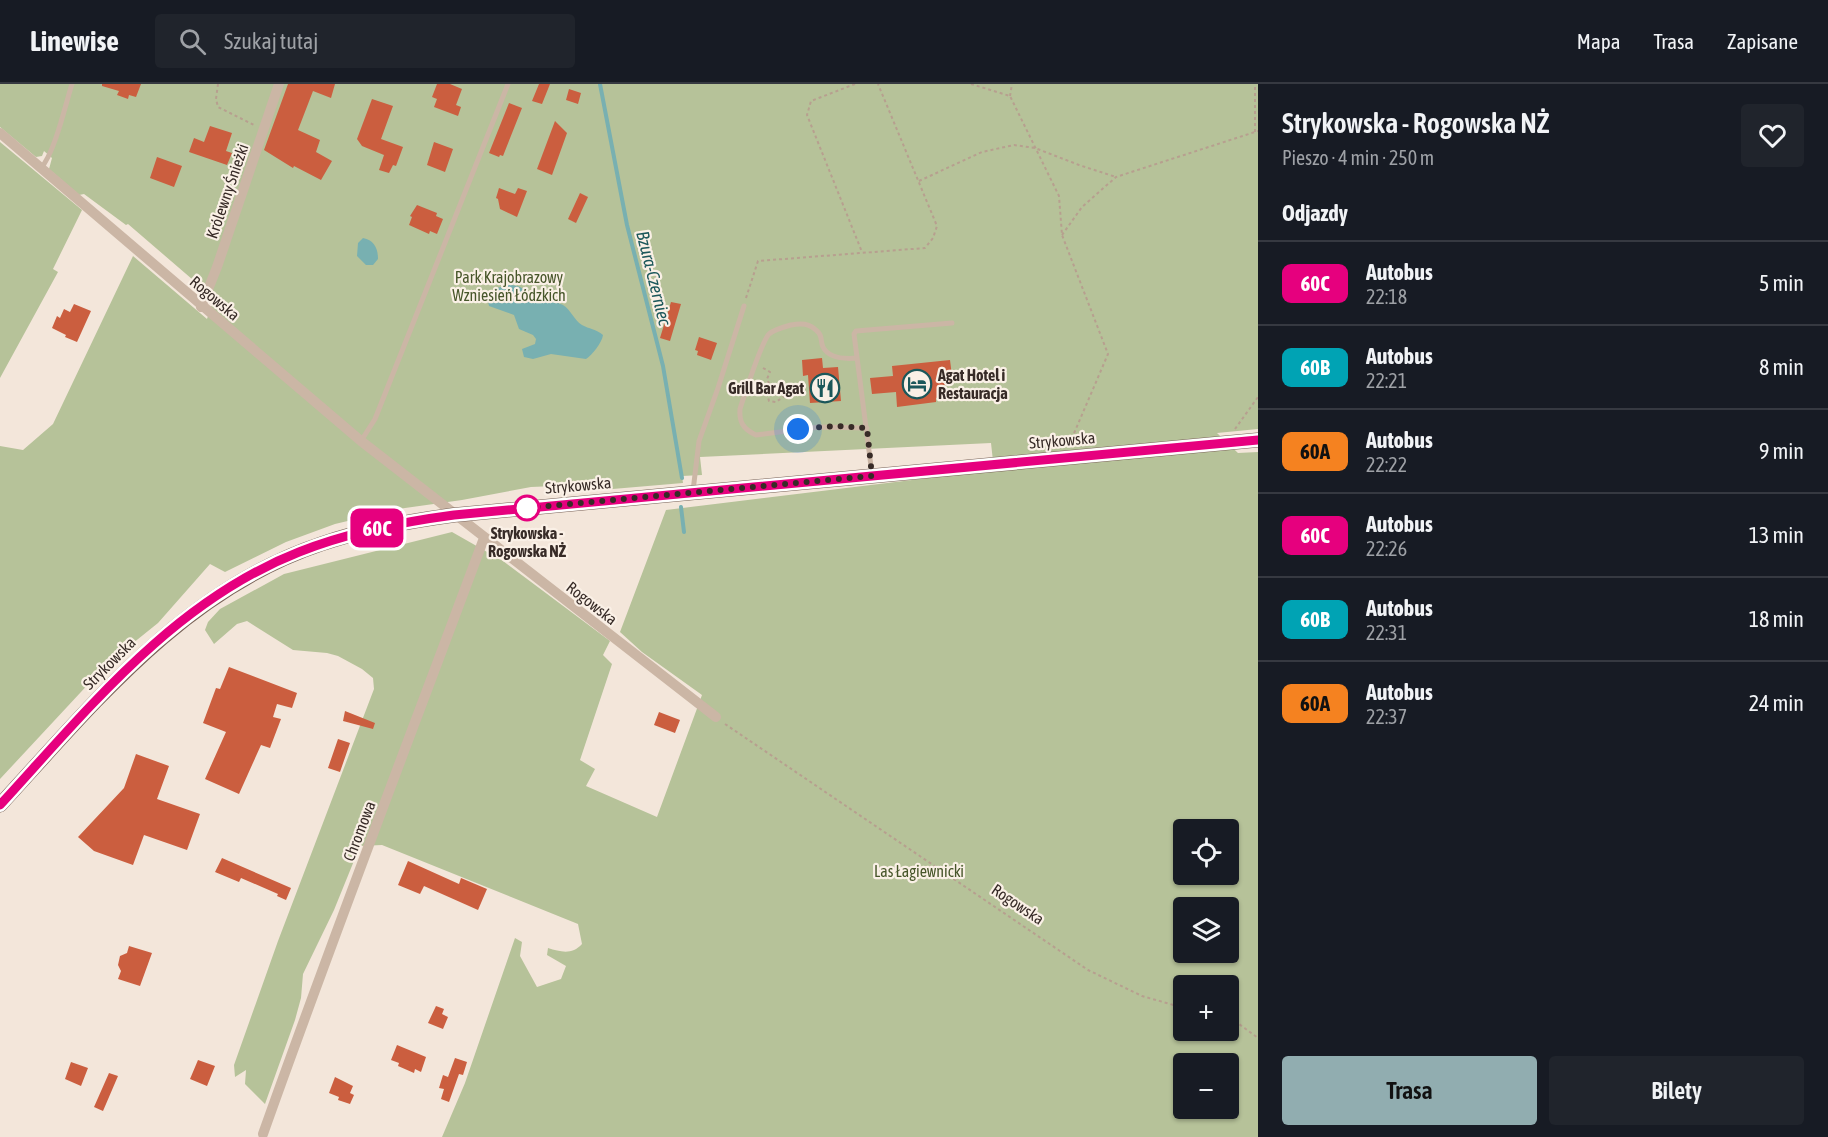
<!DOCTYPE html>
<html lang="pl">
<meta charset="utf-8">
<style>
:root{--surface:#171b24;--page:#20242c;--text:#f1f3f6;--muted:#9ea1a6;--line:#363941;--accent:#91adb0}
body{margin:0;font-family:"Asap Condensed",sans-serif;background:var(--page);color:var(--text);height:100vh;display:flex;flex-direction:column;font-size:22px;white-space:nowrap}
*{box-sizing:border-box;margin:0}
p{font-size:20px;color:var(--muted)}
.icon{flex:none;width:33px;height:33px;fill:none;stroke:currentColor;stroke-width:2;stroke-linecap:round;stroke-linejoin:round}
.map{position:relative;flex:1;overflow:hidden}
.side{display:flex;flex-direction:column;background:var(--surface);width:570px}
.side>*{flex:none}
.badge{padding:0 12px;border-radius:9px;font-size:21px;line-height:39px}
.fabs{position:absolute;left:1173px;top:735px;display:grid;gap:12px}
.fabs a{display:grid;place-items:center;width:66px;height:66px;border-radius:6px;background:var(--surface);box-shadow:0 2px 4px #0004;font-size:30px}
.you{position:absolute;width:30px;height:30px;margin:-15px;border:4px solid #fff;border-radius:50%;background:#1a73e8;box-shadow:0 0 0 9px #1a73e833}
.map>.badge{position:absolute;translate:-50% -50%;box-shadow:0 0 0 3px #fff}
h2{padding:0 24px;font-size:22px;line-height:54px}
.round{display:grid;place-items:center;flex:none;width:63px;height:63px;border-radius:6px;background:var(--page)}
.summary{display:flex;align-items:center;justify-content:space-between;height:102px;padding:0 24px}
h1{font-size:28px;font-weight:600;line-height:45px}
.button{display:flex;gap:12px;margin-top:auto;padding:12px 24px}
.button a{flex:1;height:69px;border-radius:6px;background:var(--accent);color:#111;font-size:24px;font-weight:600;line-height:69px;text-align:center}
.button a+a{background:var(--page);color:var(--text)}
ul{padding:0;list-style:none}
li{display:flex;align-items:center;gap:18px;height:84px;padding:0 24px;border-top:2px solid var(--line)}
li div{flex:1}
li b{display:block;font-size:22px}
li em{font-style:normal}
li .badge{min-width:66px;font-weight:700;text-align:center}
header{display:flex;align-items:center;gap:36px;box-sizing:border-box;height:84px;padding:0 30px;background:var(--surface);border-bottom:2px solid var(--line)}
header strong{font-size:28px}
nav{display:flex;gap:33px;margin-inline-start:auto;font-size:21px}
.search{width:420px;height:54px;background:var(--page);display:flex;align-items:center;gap:15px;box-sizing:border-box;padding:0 21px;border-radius:6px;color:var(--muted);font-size:22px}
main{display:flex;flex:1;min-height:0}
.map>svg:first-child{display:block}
.green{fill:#b6c299;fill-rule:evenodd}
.water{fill:#78b0b1}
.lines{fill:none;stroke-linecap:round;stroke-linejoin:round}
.stream{stroke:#78b0b1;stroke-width:4}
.building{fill:#cb5e3f}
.path{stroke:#b79f8f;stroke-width:2;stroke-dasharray:3 3;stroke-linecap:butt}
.service{stroke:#cbb6a5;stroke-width:5}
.minor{stroke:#cbb6a5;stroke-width:10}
.primary{stroke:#796257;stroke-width:15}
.line-casing{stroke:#fff;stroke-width:14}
.line{stroke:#e6007e;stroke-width:9}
.walk{stroke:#372b27;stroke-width:6;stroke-dasharray:0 10.8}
.stop-dot{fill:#fff;stroke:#e6007e;stroke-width:3}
.labels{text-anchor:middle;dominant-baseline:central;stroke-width:4.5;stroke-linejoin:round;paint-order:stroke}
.street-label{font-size:16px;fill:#372b27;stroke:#faf0e6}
.park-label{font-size:16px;fill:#47562a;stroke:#faf0e6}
.poi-label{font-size:16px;font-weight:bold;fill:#372b27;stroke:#faf0e6;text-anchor:start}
.stop-label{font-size:16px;font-weight:bold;fill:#372b27;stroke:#faf0e6}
.water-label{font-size:18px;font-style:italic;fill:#1b575a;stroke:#faf0e6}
</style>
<header>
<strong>Linewise</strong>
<div class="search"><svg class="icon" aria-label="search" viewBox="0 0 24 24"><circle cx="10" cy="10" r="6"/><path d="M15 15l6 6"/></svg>Szukaj tutaj</div>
<nav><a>Mapa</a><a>Trasa</a><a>Zapisane</a></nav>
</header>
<main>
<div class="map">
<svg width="1258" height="1053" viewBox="0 0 1258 1053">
<rect width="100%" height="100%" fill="#f3e6da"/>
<!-- green -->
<path class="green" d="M0 0H1258V345L1217 349 1238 369 1258 368V1053H442L465 999 515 854 522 858 520 872 537 903 561 895 566 882 547 871 548 864C561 868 572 871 582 860L578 840 382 761 360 762 334 826 303 890 301 914 295 936 265 1020 245 1000 246 986 235 993 234 981 278 857 374 605 373 594 362 585 338 572 327 569 293 566 247 537 237 540 214 560 205 546 208 538 220 525 284 490 452 448 503 477 610 557 603 571 612 580 580 676 595 685 586 702 657 733 702 611 642 568 620 548 666 426 994 386 991 359 700 373 702 391 682 392 683 399 589 407 579 401 531 403 462 416 398 425 335 440 286 458 225 488 210 480 158 539 107 580 0 695V362L23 366 53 340 133 172 207 235 214 214 128 140 126 141 84 110 79 111 49 85 52 74 44 67 42 72 36 73 0 43ZM1184 746H1228V790H1184ZM1184 824H1228V868H1184ZM1184 902H1228V946H1184ZM1184 980H1228V1024H1184Z
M0 58 82 126 53 185 58 188 0 294Z"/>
<!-- water -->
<path class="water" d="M363 154C374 156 378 164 378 175L373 181H366L357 172 358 159Z
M508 201C525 201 523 208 536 214 545 219 554 216 563 221 571 226 574 236 582 241 589 245 596 245 603 251 602 259 592 271 586 275L551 270 533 275 524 273 522 265 535 260 536 255 533 251 519 245 514 231 489 222 488 217 497 204Z"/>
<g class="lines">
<!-- stream -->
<path class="stream" d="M600 0 627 141 663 282 682 394
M681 423 684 448"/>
</g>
<!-- building -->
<path class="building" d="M102 0H141L136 13 129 11 128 15 117 11 119 7 102 2Z
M288 0H335L331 14 313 7 298 46 320 56 316 68 332 77 321 96 294 82 293 84 264 66Z
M437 0H450L462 5 456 21 461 23 458 32 434 23 437 15 432 13Z
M539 0H550L542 20 532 17Z
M569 5 581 9 578 20 566 16Z
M372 15 393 22 381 55 403 63 396 82 393 81 389 89 379 86 384 71 362 62 357 55Z
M509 19 522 24 503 72 500 71 499 73 489 69Z
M555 37 567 49 552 91 537 85Z
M210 42 232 49 226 67 232 69 227 81 189 68 194 54 204 58Z
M434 58 453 65 445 88 427 81Z
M157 73 182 82 174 103 150 94Z
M499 104 515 110 518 104 527 107 517 133 500 125 498 115 496 114Z
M580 109 588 113 576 139 568 135Z
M417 121 437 129 436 132 443 135 437 150 430 147 429 150 409 141 412 133 410 132Z
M671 218 681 220 670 257 660 254Z
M74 220 91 227 77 258 65 253 66 251 52 244 57 232 60 234 64 225 70 228Z
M699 253 717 259 711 276 697 271 698 267 695 266Z
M822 274 823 284 838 283 841 317 810 319 808 291 803 292 802 276Z
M950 276 953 300 939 302 940 313 936 314V318L897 323 896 308 872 310 870 294 893 292 892 282Z
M229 583 297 609 292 624 277 620 273 633 281 635 270 664 261 661 239 710 205 695 226 648 203 639 216 604 220 605Z
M345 627 375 639 373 645 343 637Z
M659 628 680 636 675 649 654 641Z
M338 655 350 659 340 688 328 684Z
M136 670 169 682 157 715 200 730 187 766 144 751 133 781 94 767 78 753 124 704Z
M222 774 291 804 286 816 277 812 278 810 241 794 239 798 215 788Z
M408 777 459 800 461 794 487 805 478 826 424 802 420 810 398 801Z
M129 862 152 869 140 902 118 895 121 887 118 881 120 872 127 869Z
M436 922 444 925 442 930 448 933 443 945 428 939Z
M397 961 426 973 421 988 415 985 414 989 398 982 399 979 391 976Z
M455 974 467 978 463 991 459 990 449 1018 441 1015 444 1005 439 1004 443 991 448 993Z
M198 976 215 982 207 1002 190 995Z
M71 978 88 984 81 1002 65 995Z
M109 989 118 992 103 1027 94 1023Z
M335 993 353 1002 350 1009 354 1011 350 1020 338 1016 339 1013 329 1009Z"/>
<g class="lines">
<!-- path -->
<path class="path" d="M218 0 216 15 218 23 254 41
M855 0 811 17 807 31 862 168
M971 0 1010 12 1059 112 1062 151 1108 270 1069 361
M1010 12 1012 0
M1255 48V0
M919 97 982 68 1014 61 1035 64 1079 81 1116 93
M1062 151 1082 123 1116 93 1258 47
M746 214 758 177 925 164 933 154 937 142 878 0
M763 284 770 288 767 295 770 302 768 313 769 317 776 318 789 309
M1235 345 1258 313
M725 640 1088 886 1142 912 1184 924
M1228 937 1239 940 1258 954"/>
<!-- service -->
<path class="service" d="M41 84C55 68 65 22 72 0
M857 274C846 275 829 275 823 263 820 257 823 252 817 247 809 239 801 239 791 241 784 243 775 245 769 250 762 257 744 312 740 325 739 338 743 345 756 351L819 343 867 344
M361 357 375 335 508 0
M872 390 854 250 856 247 952 239
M693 407 699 357 718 304 744 222"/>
<!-- minor -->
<path class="minor" d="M0 49 361 357 716 633
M201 223 217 183 279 0
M263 1050C334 850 410 653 484 454"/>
<!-- primary -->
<path class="primary" d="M0 721C94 619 184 506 321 460 364 445 409 437 454 431L1258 356"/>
</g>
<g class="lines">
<!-- line casing -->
<g class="line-casing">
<path id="line" d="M0 721C89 624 174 517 299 468 349 448 401 438 454 431L1258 356"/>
</g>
<!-- line -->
<use href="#line" class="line"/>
<!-- walk -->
<path class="walk" d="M527 424 872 392 867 344 835 342 798 345"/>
</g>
<!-- icons -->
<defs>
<g id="hotel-ring" transform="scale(1.5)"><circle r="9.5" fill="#faf0e6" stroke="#1b575a" stroke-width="1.5"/><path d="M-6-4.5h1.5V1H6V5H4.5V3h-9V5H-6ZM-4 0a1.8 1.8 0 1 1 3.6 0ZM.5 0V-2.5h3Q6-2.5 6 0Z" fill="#1b575a"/></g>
<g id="restaurant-ring" transform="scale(1.5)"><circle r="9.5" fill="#faf0e6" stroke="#1b575a" stroke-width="1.5"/><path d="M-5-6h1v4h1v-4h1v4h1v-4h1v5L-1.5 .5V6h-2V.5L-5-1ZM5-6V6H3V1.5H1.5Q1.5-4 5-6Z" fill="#1b575a"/></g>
</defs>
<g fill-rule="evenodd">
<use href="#hotel-ring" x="917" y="300"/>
<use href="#restaurant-ring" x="825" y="304"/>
</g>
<!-- markers -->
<circle class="stop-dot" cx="527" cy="424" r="12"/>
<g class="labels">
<!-- street labels -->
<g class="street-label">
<text transform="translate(227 107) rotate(-71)">Królewny Śnieżki</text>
<text transform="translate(215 214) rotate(40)">Rogowska</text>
<text transform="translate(1062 356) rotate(-5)">Strykowska</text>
<text transform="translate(578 401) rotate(-5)">Strykowska</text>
<text transform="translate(592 519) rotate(38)">Rogowska</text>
<text transform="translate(109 579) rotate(-45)">Strykowska</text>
<text transform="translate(359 747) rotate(-69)">Chromowa</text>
<text transform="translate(1018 820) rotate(34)">Rogowska</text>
</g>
<!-- park labels -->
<g class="park-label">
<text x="509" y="193">Park Krajobrazowy<tspan x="509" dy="18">Wzniesień Łódzkich</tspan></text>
<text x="919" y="787">Las Łagiewnicki</text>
</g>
<!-- poi labels -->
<g class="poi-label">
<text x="938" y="291">Agat Hotel i<tspan x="938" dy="18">Restauracja</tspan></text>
<text x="804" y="304" text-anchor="end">Grill Bar Agat</text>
</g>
<!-- stop labels -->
<g class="stop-label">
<text x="527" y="449">Strykowska -<tspan x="527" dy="18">Rogowska NŻ</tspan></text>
</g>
<!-- water labels -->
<g class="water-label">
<text transform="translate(654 194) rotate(76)">Bzura-Czerniec</text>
</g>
</g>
</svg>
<div class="fabs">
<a><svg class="icon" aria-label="locate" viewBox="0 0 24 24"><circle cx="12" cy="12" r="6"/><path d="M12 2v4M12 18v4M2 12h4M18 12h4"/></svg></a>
<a><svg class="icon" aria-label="layers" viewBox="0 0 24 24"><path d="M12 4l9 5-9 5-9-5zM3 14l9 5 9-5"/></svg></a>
<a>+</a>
<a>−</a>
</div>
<div class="you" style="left:798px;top:345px"></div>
<b class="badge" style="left:377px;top:444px;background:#e6007e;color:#fff">60C</b>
</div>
<section class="side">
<div class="summary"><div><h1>Strykowska - Rogowska NŻ</h1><p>Pieszo · 4 min · 250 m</p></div><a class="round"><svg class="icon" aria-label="heart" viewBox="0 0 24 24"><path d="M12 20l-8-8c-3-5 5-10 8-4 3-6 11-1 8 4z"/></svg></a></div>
<h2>Odjazdy</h2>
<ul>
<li><span class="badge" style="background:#e6007e;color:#fff">60C</span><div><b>Autobus</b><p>22:18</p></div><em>5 min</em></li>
<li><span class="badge" style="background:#00a3b4;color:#fff">60B</span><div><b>Autobus</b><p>22:21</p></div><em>8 min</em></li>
<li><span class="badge" style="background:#f58220;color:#111">60A</span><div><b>Autobus</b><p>22:22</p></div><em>9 min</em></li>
<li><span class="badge" style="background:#e6007e;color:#fff">60C</span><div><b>Autobus</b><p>22:26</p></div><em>13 min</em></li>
<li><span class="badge" style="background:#00a3b4;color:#fff">60B</span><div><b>Autobus</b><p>22:31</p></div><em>18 min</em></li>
<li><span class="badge" style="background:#f58220;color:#111">60A</span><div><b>Autobus</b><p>22:37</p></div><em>24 min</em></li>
</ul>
<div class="button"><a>Trasa</a><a>Bilety</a></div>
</section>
</main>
